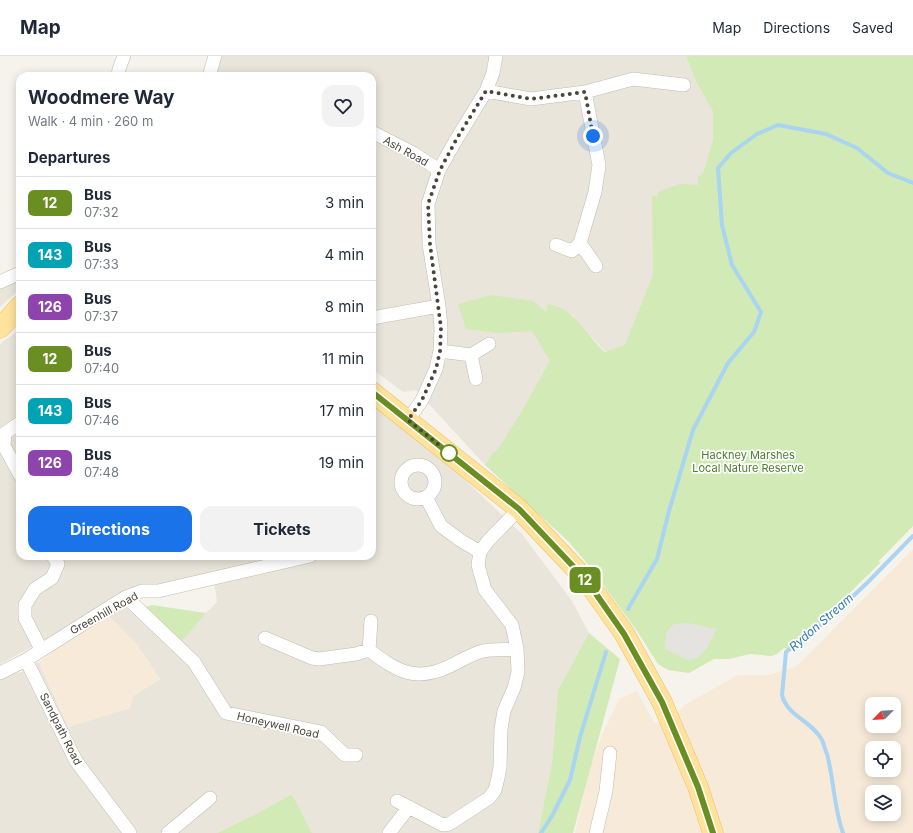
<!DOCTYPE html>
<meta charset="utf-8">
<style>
:root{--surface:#fff;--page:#f2f2f3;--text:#1f2937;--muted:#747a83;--line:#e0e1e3;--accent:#1a73e8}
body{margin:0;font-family:Inter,sans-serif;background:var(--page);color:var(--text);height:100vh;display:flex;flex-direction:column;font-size:15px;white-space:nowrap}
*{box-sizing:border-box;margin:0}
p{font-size:13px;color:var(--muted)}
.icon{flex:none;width:22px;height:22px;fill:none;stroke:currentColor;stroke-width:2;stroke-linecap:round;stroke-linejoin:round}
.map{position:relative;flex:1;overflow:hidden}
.details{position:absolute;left:16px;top:16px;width:360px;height:488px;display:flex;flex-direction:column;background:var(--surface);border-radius:12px;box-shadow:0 2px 10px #0003}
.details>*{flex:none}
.badge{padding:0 8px;border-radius:6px;font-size:14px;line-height:26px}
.needle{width:26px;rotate:246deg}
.fabs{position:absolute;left:865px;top:641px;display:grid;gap:8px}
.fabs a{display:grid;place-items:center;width:36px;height:36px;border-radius:8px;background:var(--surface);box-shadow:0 2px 10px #0003;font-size:20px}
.you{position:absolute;width:20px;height:20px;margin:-10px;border:3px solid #fff;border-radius:50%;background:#1a73e8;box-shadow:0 0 0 6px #1a73e833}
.map>.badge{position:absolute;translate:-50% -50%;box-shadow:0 0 0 2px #fff}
h2{padding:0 12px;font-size:15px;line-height:36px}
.round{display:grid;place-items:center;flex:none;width:42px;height:42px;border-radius:12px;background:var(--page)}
.summary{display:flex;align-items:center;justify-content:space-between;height:68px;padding:0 12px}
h1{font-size:19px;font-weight:700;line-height:30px}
.cta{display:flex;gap:8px;margin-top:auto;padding:8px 12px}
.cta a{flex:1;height:46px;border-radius:12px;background:var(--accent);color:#fff;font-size:16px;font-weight:700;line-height:46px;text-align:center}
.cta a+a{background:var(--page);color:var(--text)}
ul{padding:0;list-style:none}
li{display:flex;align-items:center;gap:12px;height:52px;padding:0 12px;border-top:1px solid var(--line)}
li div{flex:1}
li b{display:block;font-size:15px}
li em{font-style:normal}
li .badge{min-width:44px;font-weight:700;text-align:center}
header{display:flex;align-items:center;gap:24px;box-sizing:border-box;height:56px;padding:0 20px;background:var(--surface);border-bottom:1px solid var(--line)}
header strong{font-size:19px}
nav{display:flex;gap:22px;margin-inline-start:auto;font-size:14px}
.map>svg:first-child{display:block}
.residential{fill:#eae5da}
.commercial{fill:#f7ead8;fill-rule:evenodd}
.green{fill:#d2eab5}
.parking{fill:#e5e3e0}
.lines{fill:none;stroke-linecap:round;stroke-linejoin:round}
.stream{stroke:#a9d4f2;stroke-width:4}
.street-casing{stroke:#c2bbae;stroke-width:14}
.primary-casing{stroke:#e6c16a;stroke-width:21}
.street{stroke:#fff;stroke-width:13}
.primary{stroke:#ffe39c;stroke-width:20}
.line-casing{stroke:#fff;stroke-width:9}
.line{stroke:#6b8e23;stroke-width:6}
.walk{stroke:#4b4439;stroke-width:4;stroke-dasharray:0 7.2}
.stop-dot{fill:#fff;stroke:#6b8e23;stroke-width:2}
.labels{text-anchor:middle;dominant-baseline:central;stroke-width:3.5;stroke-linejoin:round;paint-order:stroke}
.street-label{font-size:11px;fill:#4b4439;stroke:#fff}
.park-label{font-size:11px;fill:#4a7f2a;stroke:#fff}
.water-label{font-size:12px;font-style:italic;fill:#2e7ab2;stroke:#fff}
</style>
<header>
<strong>Map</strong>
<nav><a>Map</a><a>Directions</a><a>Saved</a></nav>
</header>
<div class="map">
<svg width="913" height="777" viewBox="0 0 913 777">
<rect width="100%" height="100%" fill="#f6f3ec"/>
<!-- residential -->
<path class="residential" d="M220 0H686L697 28 702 36 713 56V83L706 109 702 129 662 193 661 204 628 288 612 301 602 292 572 259 548 254 543 263 551 305 501 398 493 396 485 409 416 334 403 336 372 313V20H213Z
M20 225V233L0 251V233Z
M20 274V500H372V344L462 421 522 478 572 545 589 577 558 634 552 706 538 777H312L292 738 256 758 217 777H0V623L6 619 21 616 39 606 68 671 130 652 133 640 160 623 118 569 105 557 132 541 146 551 181 586 197 566 217 546 213 518 160 530 126 534 99 552 34 590 0 608V289L2 286Z"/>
<!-- commercial -->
<path class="commercial" d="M913 493V777H575L591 709 602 679 619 643 637 635 655 668 676 658 686 648 738 619H769L797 610ZM872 648H894V670H872ZM872 692H894V714H872ZM872 736H894V758H872Z
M105 557 138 589 160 623 133 640 130 652 68 671 39 606Z"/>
<!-- green -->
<path class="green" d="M686 0H913V470L878 506H881L791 595 784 592 777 598 771 600 750 598 729 603H714L689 617 668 614 658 608 639 578 595 517 569 486 485 409 493 396H496L519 360 550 305 532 275 498 277 466 273 458 248 492 239 533 245 546 256 548 248C576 253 586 279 605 296L625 289 653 219 652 140H658V136L680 128 698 129V122L704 115 713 83V56L702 36 697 28Z
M152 549 206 557 181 586 146 551Z
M589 577 620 603 573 777H538L552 706 558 634Z
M292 738 312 777H217L256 758Z"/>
<!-- parking -->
<path class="parking" d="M688 567 717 573 706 594 697 602 688 604 665 593 666 577 674 568Z"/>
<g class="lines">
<!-- stream -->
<path class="stream" d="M628 553 657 503 669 455 693 374 728 307 754 276 761 256 732 209 722 169 718 112 731 97 757 78 778 69 826 78 857 92 888 117 913 127
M541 777 552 760 570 724 580 681 606 596
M843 777C834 753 834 724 827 698 825 694 824 688 822 684 812 665 787 660 782 639L786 596 832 560 868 526 913 480"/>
<!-- street casing -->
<g class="street-casing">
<path id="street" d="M118 20 119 13 124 0
M209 20 215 0
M486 35 531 43 585 36 633 23 684 29
M585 36 599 109 595 136 580 187 596 210
M372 76 413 97 439 114
M556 189 572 195 580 187
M0 226 20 217
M372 262 439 250
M440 295 471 299 476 323
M471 299 489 288
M408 364 422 344 436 313 440 295 441 272 439 250 429 188 428 148 439 114 456 84 486 35 493 17 496 0
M20 367 5 377 4 390 20 419
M401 426a17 17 0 1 1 34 0a17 17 0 1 1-34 0Z
M426 441 441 470 460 484 480 496
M126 541 194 606 226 657 321 676 345 699H356
M265 582 312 602 319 603 356 598 369 594C397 615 415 627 450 610 461 605 471 598 483 595 494 593 506 594 517 593
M41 593 25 562V549L35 533 52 522 58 508 53 500
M369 594 371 565
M26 604 76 705 130 777
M0 617 26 604 113 549 126 541 142 535H158L310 500
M397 745 443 769 449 768 489 742 495 734 498 722 500 711 501 673 504 655 514 632 518 616 517 593 512 569 485 534 478 509 480 496 488 485 519 453
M168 777 210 742
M389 777 409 751
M596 777 606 735 610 697"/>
</g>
<!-- primary casing -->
<g class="primary-casing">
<path id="primary" d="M0 272 20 250
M372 336 519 453 587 525 624 577 662 646 698 731 713 777"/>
</g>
<!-- street -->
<use href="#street" class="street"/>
<!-- primary -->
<use href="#primary" class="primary"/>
</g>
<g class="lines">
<!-- line casing -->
<g class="line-casing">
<path id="line" d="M372 336 519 453 587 525 624 578 662 646 698 731 713 777"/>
</g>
<!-- line -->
<use href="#line" class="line"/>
<!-- walk -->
<path class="walk" d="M449 397 408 364 422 344 436 313 440 295 441 272 430 188 428 148 440 114 456 84 486 35 531 43 585 36 593 80"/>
</g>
<!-- markers -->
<circle class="stop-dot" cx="449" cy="397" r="8"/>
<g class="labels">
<!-- street labels -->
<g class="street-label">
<text transform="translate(406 95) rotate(29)">Ash Road</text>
<text transform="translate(104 557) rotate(-29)">Greenhill Road</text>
<text transform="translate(278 669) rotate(13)">Honeywell Road</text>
<text transform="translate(61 673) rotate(63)">Sandpath Road</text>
</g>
<!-- park labels -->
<g class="park-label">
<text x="748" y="399">Hackney Marshes<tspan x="748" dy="13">Local Nature Reserve</tspan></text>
</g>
<!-- water labels -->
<g class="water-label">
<text transform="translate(821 566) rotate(-41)">Rydon Stream</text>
</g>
</g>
</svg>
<div class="fabs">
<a><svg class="needle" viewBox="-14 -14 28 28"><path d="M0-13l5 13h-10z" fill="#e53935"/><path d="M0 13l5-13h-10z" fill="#747a83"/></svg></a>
<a><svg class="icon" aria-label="locate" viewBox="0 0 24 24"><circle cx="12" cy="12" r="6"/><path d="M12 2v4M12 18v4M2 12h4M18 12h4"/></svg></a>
<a><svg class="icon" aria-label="layers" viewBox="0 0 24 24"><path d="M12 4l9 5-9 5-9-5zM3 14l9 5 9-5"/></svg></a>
</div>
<div class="you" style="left:593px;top:80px"></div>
<b class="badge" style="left:585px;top:524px;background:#6b8e23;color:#fff">12</b>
<section class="details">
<div class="summary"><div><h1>Woodmere Way</h1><p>Walk · 4 min · 260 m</p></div><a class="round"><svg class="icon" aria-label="heart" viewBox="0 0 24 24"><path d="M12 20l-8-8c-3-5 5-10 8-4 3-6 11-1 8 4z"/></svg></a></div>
<h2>Departures</h2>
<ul>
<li><span class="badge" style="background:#6b8e23;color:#fff">12</span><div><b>Bus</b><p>07:32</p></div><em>3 min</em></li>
<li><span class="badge" style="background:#00a3b4;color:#fff">143</span><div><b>Bus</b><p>07:33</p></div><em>4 min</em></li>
<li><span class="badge" style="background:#8e44ad;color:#fff">126</span><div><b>Bus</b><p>07:37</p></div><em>8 min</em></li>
<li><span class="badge" style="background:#6b8e23;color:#fff">12</span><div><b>Bus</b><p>07:40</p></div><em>11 min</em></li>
<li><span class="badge" style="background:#00a3b4;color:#fff">143</span><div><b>Bus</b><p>07:46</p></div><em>17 min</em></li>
<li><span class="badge" style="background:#8e44ad;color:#fff">126</span><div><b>Bus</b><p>07:48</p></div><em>19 min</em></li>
</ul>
<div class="cta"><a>Directions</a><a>Tickets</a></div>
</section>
</div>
